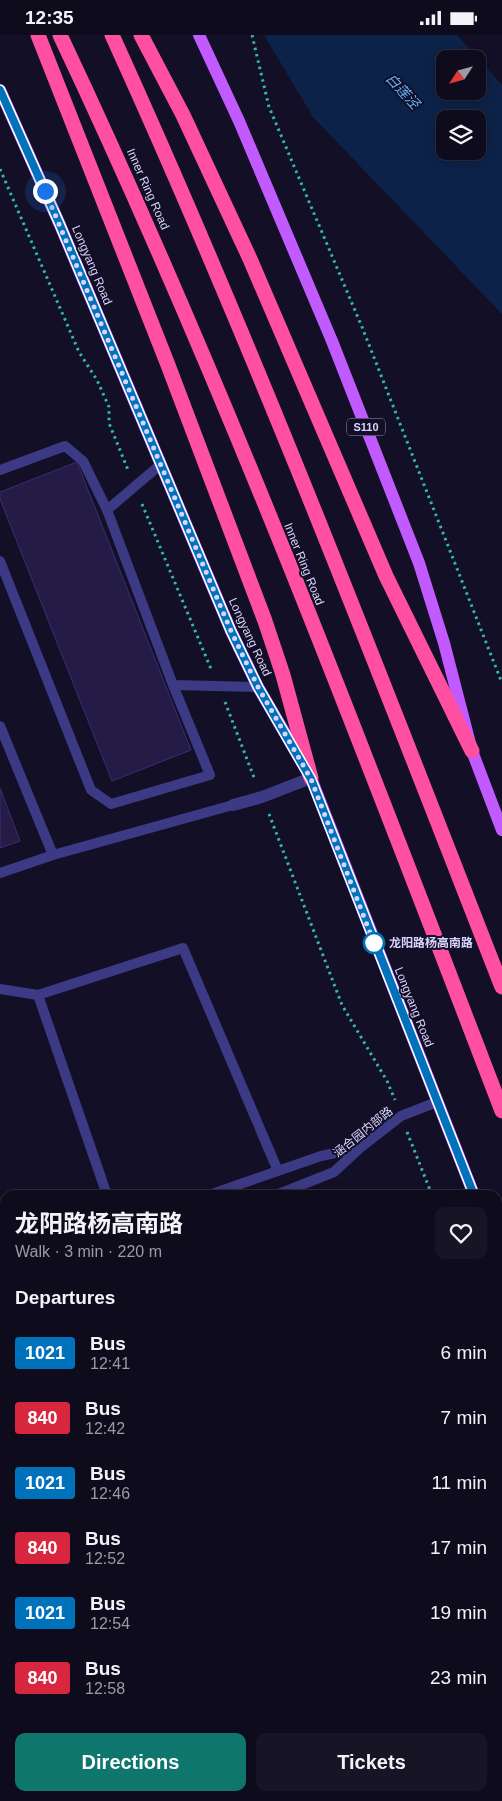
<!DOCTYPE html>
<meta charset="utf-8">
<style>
:root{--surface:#0e0b1c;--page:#171425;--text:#f1f3f6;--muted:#9b9ba3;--line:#2e2b3b;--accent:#0f766e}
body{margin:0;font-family:Arial,"Noto Sans SC",sans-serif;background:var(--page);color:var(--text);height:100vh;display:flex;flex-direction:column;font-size:19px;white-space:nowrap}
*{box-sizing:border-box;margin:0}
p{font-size:16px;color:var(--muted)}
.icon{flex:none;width:28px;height:28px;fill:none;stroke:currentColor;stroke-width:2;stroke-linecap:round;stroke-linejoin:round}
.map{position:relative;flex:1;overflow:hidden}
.drawer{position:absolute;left:0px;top:1155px;width:502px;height:611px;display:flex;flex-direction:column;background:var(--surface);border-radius:15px 15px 0 0;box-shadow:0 2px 12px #0003,0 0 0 1px var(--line)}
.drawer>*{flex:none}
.badge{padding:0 10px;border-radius:4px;font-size:18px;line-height:32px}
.needle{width:32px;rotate:234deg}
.buttons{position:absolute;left:436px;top:15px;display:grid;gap:10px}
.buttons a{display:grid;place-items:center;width:50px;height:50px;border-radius:10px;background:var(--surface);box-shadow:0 2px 12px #0003,0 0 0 1px var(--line);font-size:25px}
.you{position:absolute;width:25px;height:25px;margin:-12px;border:4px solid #fff;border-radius:50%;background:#1a73e8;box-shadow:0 0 0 8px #1a73e833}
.map>.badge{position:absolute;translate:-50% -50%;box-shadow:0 0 0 2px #fff}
h2{padding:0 15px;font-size:19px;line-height:45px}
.round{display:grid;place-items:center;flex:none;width:52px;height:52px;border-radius:10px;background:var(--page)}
.summary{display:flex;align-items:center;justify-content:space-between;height:85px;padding:0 15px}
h1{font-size:24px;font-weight:700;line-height:38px}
.action{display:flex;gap:10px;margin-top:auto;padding:10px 15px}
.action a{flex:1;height:58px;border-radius:10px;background:var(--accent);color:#fff;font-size:20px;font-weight:700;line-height:58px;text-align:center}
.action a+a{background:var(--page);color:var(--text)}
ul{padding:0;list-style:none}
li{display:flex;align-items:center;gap:15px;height:65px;padding:0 15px}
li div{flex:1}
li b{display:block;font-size:19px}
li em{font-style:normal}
li .badge{min-width:55px;font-weight:700;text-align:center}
.status{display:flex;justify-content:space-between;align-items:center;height:35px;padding:0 25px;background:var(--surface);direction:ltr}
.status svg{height:14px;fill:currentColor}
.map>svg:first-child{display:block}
.water{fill:#0c2248;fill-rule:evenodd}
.building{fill:#241b47;stroke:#3b2d73}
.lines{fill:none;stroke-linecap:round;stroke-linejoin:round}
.path{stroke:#2fb8b0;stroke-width:3;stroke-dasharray:2.5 4;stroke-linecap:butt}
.lane{stroke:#3d3a85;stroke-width:10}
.street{stroke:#3d3a85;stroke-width:12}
.primary{stroke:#c25bff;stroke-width:12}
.highway{stroke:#ff4fa3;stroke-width:15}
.line-casing{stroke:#fff;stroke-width:11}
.line{stroke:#0072bc;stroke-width:8}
.walk{stroke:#d9d4ff;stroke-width:5;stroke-dasharray:0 9}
.stop-dot{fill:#fff;stroke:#0072bc;stroke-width:2.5}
.labels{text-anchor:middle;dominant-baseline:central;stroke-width:4;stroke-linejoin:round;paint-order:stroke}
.shield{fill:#130f26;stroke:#9e99be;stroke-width:1}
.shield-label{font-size:11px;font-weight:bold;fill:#d9d4ff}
.street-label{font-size:12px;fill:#d9d4ff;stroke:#130f26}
.stop-label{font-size:12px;font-weight:bold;fill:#d9d4ff;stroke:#130f26;text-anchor:start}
.water-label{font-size:14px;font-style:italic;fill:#62b6ff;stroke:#130f26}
</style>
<div class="status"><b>12:35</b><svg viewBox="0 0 49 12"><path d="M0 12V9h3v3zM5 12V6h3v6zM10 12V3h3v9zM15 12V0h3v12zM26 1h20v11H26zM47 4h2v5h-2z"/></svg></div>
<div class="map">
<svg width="502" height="1766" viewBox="0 0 502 1766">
<rect width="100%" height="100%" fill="#130f26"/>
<!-- water -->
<path class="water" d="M264 0H457L502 50V279L313 82ZM445 24H478V56H445ZM445 84H478V116H445Z"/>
<!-- building -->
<path class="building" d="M77 427 191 715 112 746 0 464V457Z
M0 753 20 806 0 813Z"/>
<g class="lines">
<!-- path -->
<path class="path" d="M252 0 269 72 362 292 502 648
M0 134 79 317 97 345 109 372V388L128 435
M142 469 211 634
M225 667 255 745
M269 779 342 970 387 1046 395 1065
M407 1097 432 1160
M498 1328 502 1339"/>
<!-- lane -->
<path class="lane" d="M160 430 107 475 173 650 258 652
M0 435 65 411 83 426 107 475
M0 526 91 755 111 769 210 740 173 650
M0 691 53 820
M0 838 53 820 233 770
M0 954 38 960
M107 1160 38 960 183 913 278 1136
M209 1160 321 1121 359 1113
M276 1160 334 1137 360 1113 401 1081 437 1067
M0 1287 5 1300
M0 1360 5 1358
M0 1511 5 1526
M70 1766V1761"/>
<!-- street -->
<path class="street" d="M233 770 262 762 311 743"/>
<!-- primary -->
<path class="primary" d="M199 0 239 86 332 306 419 528 444 608 472 716 502 795
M0 55 60 190 231 596 258 652 311 743 474 1160
M498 1222 502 1233"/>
<!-- highway -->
<path class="highway" d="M38 0 168 330 265 586 283 640 311 743
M60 0C226 351 363 714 502 1076
M112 0C254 312 377 632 502 952
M141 0 183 80 250 224 386 541 472 716"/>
</g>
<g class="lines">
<!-- line casing -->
<g class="line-casing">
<path id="line" d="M0 55 60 190 231 596 258 652 311 744 474 1160"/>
</g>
<!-- line -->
<use href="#line" class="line"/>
<!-- walk -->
<path class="walk" d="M45 156 231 596 258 652 311 744 374 908"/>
</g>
<!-- markers -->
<circle class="stop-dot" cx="374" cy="908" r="10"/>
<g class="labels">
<!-- shield labels -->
<rect class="shield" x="347" y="383.5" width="38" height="17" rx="4"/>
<g class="shield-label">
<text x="366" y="392">S110</text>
</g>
<!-- street labels -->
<g class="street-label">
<text transform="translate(148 154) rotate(66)">Inner Ring Road</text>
<text transform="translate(92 230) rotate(67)">Longyang Road</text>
<text transform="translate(304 529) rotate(68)">Inner Ring Road</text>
<text transform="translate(250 602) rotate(65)">Longyang Road</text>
<text transform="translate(414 972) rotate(68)">Longyang Road</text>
<text transform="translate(363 1097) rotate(-39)">涵合园内部路</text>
</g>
<!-- stop labels -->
<g class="stop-label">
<text x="389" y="908">龙阳路杨高南路</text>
</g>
<!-- water labels -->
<g class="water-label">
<text transform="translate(403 56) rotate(47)">白莲泾</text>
</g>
</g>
</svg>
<div class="buttons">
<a><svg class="needle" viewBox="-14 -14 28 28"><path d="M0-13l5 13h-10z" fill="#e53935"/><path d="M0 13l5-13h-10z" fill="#9b9ba3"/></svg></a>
<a><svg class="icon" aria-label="layers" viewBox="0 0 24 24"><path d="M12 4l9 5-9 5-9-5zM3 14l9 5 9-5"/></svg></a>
</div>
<div class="you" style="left:45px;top:156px"></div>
<section class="drawer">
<div class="summary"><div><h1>龙阳路杨高南路</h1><p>Walk · 3 min · 220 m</p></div><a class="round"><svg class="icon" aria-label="heart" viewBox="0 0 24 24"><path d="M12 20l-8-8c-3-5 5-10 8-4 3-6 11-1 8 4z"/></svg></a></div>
<h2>Departures</h2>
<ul>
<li><span class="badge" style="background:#0072bc;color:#fff">1021</span><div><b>Bus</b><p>12:41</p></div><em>6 min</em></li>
<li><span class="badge" style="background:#d7263d;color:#fff">840</span><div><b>Bus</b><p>12:42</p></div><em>7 min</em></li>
<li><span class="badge" style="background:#0072bc;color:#fff">1021</span><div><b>Bus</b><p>12:46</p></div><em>11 min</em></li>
<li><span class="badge" style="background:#d7263d;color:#fff">840</span><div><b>Bus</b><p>12:52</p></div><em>17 min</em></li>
<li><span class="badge" style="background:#0072bc;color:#fff">1021</span><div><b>Bus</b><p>12:54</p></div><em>19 min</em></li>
<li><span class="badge" style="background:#d7263d;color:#fff">840</span><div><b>Bus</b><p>12:58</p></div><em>23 min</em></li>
</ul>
<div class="action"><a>Directions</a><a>Tickets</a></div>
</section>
</div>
